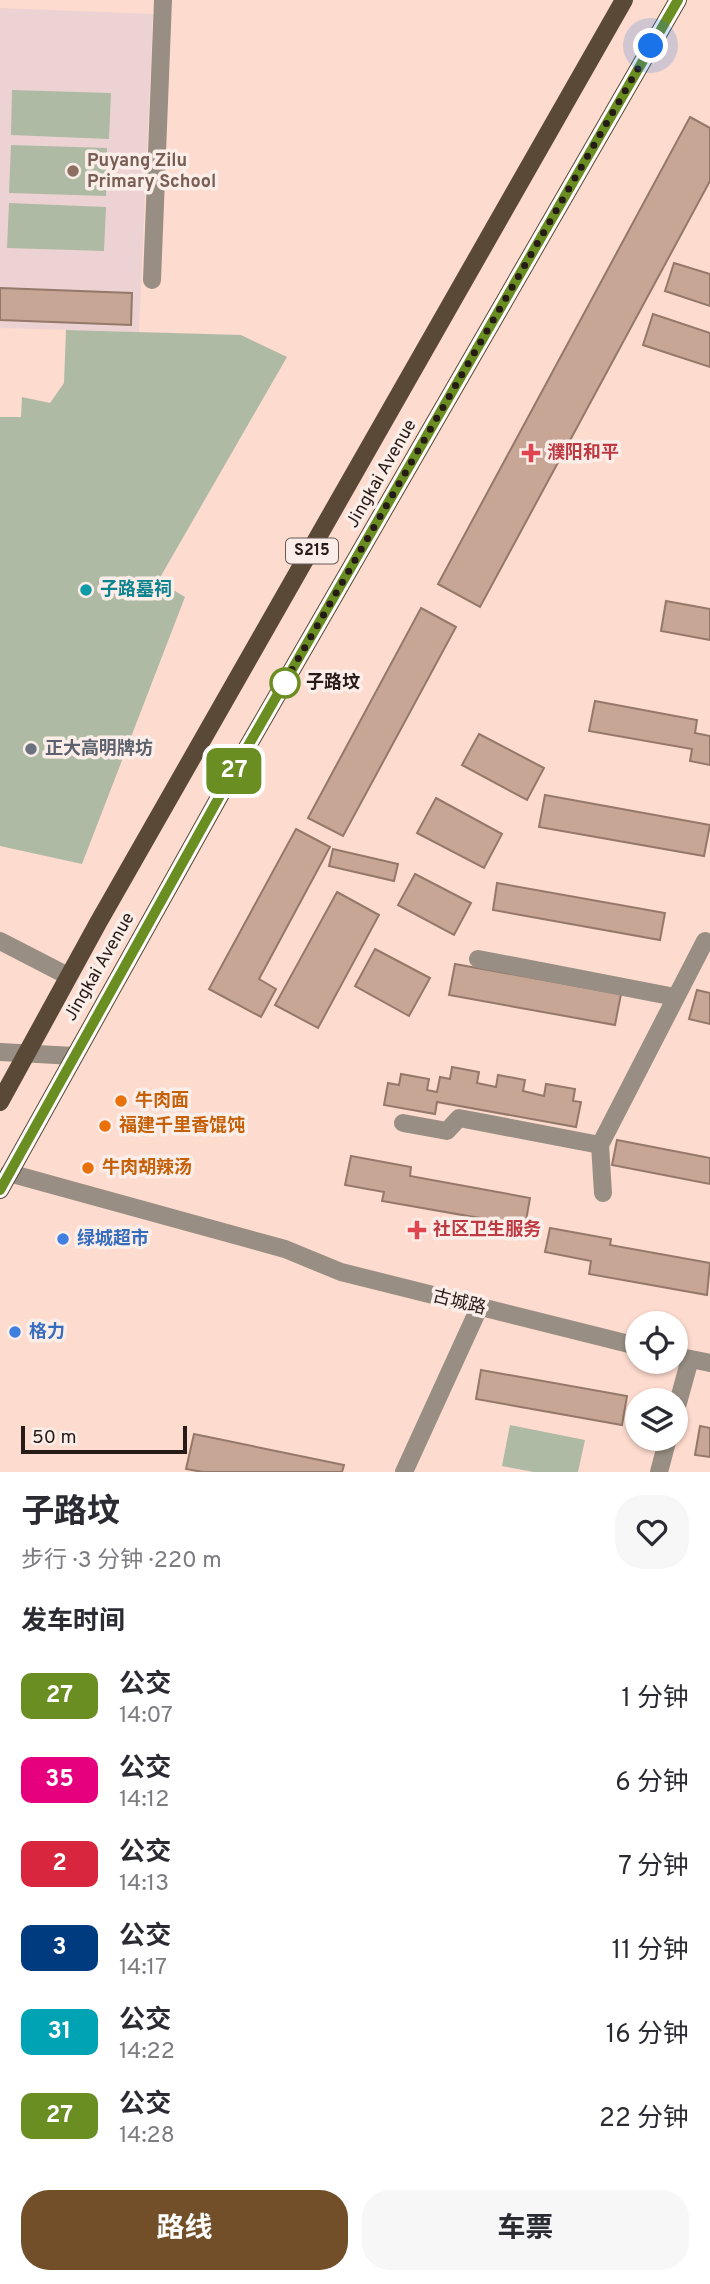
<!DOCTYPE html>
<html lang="zh">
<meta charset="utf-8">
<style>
:root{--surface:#fff;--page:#f7f7f7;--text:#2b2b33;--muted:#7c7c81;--accent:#734f29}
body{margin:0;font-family:Overpass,"Noto Sans SC",sans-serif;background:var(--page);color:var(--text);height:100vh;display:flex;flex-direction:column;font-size:26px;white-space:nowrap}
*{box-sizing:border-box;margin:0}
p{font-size:23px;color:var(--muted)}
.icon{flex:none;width:38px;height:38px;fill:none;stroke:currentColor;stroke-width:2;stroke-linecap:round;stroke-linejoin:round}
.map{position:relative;height:1472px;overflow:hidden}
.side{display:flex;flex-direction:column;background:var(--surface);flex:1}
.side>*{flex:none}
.badge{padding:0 14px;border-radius:10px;font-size:24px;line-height:46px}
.tools{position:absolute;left:625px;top:1311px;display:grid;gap:14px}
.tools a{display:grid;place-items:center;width:63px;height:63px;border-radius:50%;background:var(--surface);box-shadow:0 2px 5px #0004;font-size:35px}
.scale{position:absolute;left:21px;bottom:18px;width:166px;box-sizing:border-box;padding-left:7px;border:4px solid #271b17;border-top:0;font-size:19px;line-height:24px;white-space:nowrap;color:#271b17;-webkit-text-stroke:5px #fbede8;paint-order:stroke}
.you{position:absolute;width:35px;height:35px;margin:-18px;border:5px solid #fff;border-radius:50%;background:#1a73e8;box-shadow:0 0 0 10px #1a73e833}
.map>.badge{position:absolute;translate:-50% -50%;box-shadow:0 0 0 4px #fff}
h2{padding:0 21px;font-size:26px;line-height:63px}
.round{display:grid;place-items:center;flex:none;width:74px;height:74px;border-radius:28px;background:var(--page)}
.summary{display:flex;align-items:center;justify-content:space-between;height:119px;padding:0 21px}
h1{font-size:33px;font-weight:700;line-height:52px}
.cta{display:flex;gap:14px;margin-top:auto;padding:14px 21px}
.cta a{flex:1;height:80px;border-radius:28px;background:var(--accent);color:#fff;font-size:28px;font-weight:700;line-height:80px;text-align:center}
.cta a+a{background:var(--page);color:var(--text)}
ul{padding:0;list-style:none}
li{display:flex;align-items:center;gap:21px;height:84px;padding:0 21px}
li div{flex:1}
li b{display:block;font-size:26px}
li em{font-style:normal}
li .badge{min-width:77px;font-weight:700;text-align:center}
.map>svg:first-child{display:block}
.education{fill:#edd2d3}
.green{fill:#afbaa4}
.building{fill:#c7a696;stroke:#947869;stroke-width:2}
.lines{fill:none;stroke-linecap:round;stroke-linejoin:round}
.minor{stroke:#988e83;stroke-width:18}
.major{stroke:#5a4936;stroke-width:18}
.line-casing{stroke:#fff;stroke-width:16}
.line{stroke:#6b8e23;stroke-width:10}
.walk{stroke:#271b17;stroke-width:7;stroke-dasharray:0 12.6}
.education-dot{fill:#8d6e63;stroke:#fbede8;stroke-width:2.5}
.health-dot{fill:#e0444e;stroke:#fbede8;stroke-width:2.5}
.culture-dot{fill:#0f9aa8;stroke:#fbede8;stroke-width:2.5}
.stop-dot{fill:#fff;stroke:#6b8e23;stroke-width:3.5}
.worship-dot{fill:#6b7280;stroke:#fbede8;stroke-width:2.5}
.food-dot{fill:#e8710a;stroke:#fbede8;stroke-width:2.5}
.shop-dot{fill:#3f7fe0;stroke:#fbede8;stroke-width:2.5}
.labels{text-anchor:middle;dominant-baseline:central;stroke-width:7;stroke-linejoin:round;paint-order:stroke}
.shield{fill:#fbede8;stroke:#675a56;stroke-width:2}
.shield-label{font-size:16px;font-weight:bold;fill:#271b17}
.education-label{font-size:18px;font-weight:bold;fill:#785e54;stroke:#fbede8;text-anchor:start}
.health-label{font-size:18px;font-weight:bold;fill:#be3a42;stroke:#fbede8;text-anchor:start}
.street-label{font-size:18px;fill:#271b17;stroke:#fbede8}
.culture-label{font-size:18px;font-weight:bold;fill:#0d838f;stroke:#fbede8;text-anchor:start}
.stop-label{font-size:18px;font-weight:bold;fill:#271b17;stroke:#fbede8;text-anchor:start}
.worship-label{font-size:18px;font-weight:bold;fill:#5b616d;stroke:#fbede8;text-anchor:start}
.food-label{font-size:18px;font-weight:bold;fill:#c56008;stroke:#fbede8;text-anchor:start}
.shop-label{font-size:18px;font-weight:bold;fill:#366cbe;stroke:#fbede8;text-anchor:start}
</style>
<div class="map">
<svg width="710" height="1472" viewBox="0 0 710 1472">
<rect width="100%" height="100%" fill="#fddbce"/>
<!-- education -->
<path class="education" d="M0 8 153 14 139 332 0 328Z"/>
<!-- green -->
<path class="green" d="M12 90 111 93 109 139 11 135Z
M11 145 107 148 106 196 9 193Z
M9 203 106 207 104 251 7 248Z
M66 330 241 335 287 357 158 581 185 597 82 864 0 846V417H21L22 397 50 403 64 383Z
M510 1425 585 1440 578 1472H534L502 1466Z"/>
<!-- building -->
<path class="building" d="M690 117 710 128V181L480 607 438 584Z
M674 263 710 274V306L665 291Z
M0 288 132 293 131 325 0 320Z
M653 314 710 333V367L643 345Z
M666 601 710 609V640L661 631Z
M421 608 456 627 343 836 308 818Z
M595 701 697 720 695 733 710 736V765L690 761 692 749 589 731Z
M479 734 544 768 527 800 462 765Z
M545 795 710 825 704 856 539 827Z
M436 798 502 834 484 868 417 833Z
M296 829 330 847 259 979 276 989 261 1017 209 989Z
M333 849 398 864 394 881 329 866Z
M415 874 471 903 454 935 398 905Z
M497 883 665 913 660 940 493 910Z
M337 892 379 915 318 1028 275 1005Z
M375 949 430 978 409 1016 355 986Z
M455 964 621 994 615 1025 449 995Z
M697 990 710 993V1024L689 1019Z
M452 1067 479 1072 477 1083 496 1087 498 1075 525 1080 523 1091 544 1096 546 1084 575 1089 573 1101 581 1102 576 1127 437 1102 435 1114 384 1105 388 1083 399 1085 401 1074 429 1079 427 1090 437 1092 440 1077 450 1079Z
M617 1140 710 1158V1184L612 1165Z
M351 1156 411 1167 410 1176 530 1198 525 1226 382 1201 384 1192 345 1185Z
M550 1228 611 1239 610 1245 710 1263 707 1295 589 1274 591 1261 545 1252Z
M481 1370 627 1396 622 1425 476 1399Z
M700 1426 710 1428V1457L695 1455Z
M194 1434 344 1465 342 1472H203L186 1469Z"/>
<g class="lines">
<!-- minor -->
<path class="minor" d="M152 280 163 0
M0 941 68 976
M478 959 675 997
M0 1052 74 1056
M403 1123 447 1131 459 1118 600 1145
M9 1173 285 1249 341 1272 637 1346
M603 1193 600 1145 705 941
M676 1356 710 1363
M676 1410 690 1359
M404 1472 479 1308
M659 1472 668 1438"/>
<!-- major -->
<path class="major" d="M0 1102 98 923 624 0
M0 1190 241 758 678 0"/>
</g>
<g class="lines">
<!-- line casing -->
<g class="line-casing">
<path id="line" d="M0 1190 241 758 678 0"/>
</g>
<!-- line -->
<use href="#line" class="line"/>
<!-- walk -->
<path class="walk" d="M285 683 282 687 651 46"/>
</g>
<!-- markers -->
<circle class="education-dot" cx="73" cy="171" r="7"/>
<g class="health-dot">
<path d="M527.5 442.5h7v7h7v7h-7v7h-7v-7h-7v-7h7z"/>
<path d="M413.5 1219.5h7v7h7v7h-7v7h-7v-7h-7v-7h7z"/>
</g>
<circle class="culture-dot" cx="86" cy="590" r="7"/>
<circle class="stop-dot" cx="285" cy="683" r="14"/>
<circle class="worship-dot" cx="31" cy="749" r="7"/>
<g class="food-dot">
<circle cx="121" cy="1101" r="7"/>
<circle cx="105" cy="1126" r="7"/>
<circle cx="88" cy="1168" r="7"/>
</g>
<g class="shop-dot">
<circle cx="63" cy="1239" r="7"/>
<circle cx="15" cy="1332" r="7"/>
</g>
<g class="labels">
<!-- shield labels -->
<rect class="shield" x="286" y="538.5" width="52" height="25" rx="5"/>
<g class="shield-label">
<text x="312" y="551">S215</text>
</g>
<!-- education labels -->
<g class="education-label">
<text x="87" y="161">Puyang Zilu<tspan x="87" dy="21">Primary School</tspan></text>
</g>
<!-- health labels -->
<g class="health-label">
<text x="547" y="453">濮阳和平</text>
<text x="433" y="1230">社区卫生服务</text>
</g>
<!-- street labels -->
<g class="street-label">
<text transform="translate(382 474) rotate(-60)">Jingkai Avenue</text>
<text transform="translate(100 967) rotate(-60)">Jingkai Avenue</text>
<text transform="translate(459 1303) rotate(14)">古城路</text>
</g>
<!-- culture labels -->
<g class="culture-label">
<text x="100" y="590">子路墓祠</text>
</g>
<!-- stop labels -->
<g class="stop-label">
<text x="306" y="683">子路坟</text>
</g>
<!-- worship labels -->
<g class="worship-label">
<text x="45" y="749">正大高明牌坊</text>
</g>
<!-- food labels -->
<g class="food-label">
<text x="135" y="1101">牛肉面</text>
<text x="119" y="1126">福建千里香馄饨</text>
<text x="102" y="1168">牛肉胡辣汤</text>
</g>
<!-- shop labels -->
<g class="shop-label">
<text x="77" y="1239">绿城超市</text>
<text x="29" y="1332">格力</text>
</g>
</g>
</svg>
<div class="tools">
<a><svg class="icon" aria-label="locate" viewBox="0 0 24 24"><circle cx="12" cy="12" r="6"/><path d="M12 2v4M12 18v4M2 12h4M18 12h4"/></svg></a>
<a><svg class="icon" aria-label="layers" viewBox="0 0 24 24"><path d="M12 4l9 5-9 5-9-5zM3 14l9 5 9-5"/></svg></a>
</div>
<div class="scale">50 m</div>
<div class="you" style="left:651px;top:46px"></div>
<b class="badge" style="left:234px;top:771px;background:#6b8e23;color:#fff">27</b>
</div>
<section class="side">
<div class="summary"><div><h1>子路坟</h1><p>步行 · 3 分钟 · 220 m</p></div><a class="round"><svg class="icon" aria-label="heart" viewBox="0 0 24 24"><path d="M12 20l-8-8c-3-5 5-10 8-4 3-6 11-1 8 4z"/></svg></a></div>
<h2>发车时间</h2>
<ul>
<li><span class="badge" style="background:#6b8e23;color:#fff">27</span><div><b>公交</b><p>14:07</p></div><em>1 分钟</em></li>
<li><span class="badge" style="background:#e6007e;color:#fff">35</span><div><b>公交</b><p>14:12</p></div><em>6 分钟</em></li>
<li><span class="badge" style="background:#d7263d;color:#fff">2</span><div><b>公交</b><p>14:13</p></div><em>7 分钟</em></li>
<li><span class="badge" style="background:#003b80;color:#fff">3</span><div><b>公交</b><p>14:17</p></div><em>11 分钟</em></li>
<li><span class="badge" style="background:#00a3b4;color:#fff">31</span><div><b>公交</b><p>14:22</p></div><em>16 分钟</em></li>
<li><span class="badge" style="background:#6b8e23;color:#fff">27</span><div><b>公交</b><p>14:28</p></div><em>22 分钟</em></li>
</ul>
<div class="cta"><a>路线</a><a>车票</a></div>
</section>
